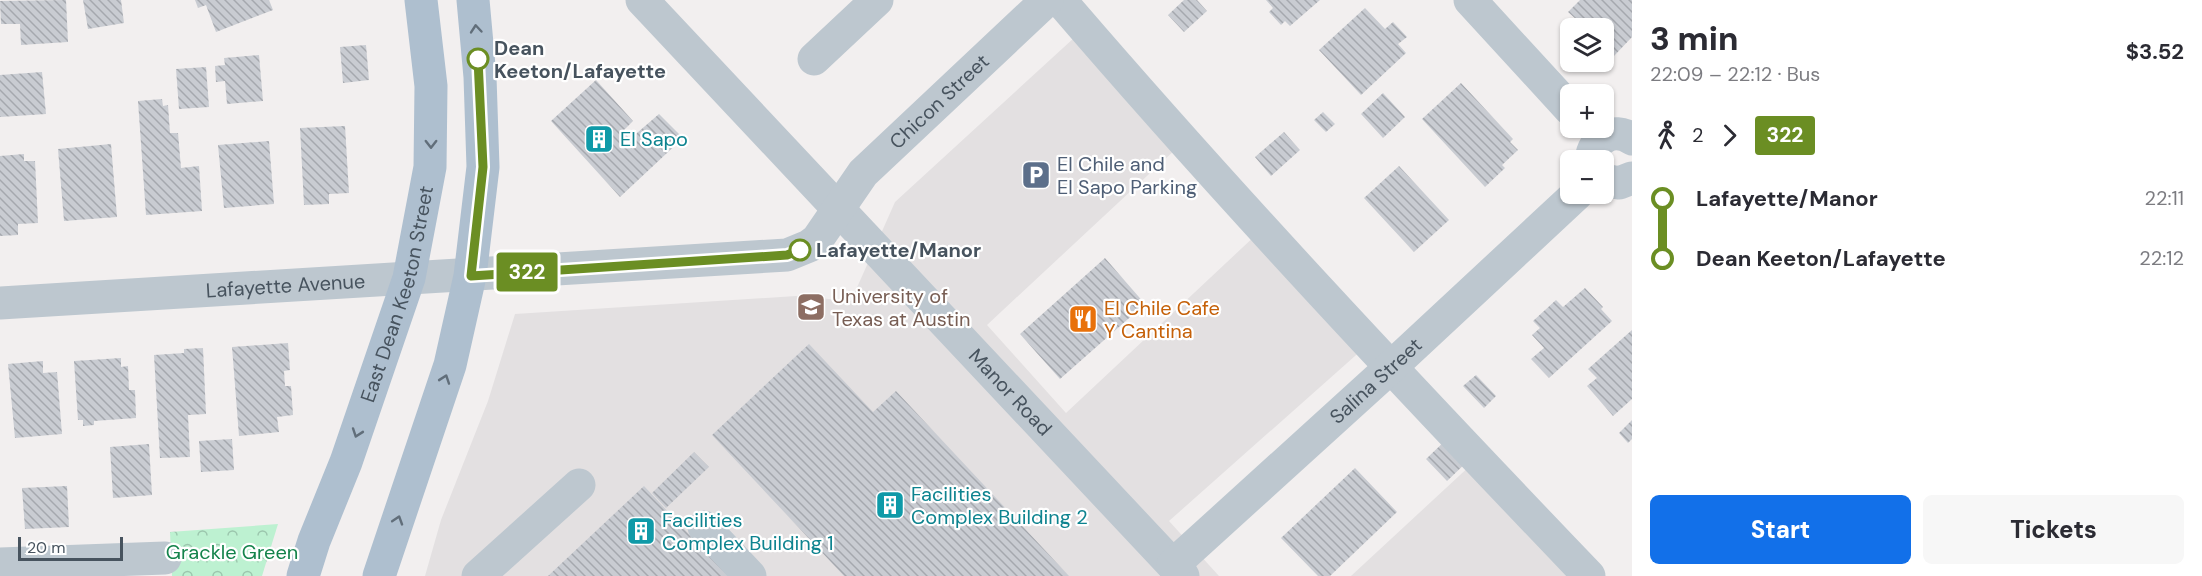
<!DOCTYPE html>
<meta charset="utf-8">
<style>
:root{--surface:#fff;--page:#f7f7f7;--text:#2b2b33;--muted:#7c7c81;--accent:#1270e9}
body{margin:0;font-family:"DM Sans",sans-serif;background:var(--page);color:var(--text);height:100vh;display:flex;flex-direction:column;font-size:22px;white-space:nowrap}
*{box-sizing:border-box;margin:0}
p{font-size:20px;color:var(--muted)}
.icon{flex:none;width:33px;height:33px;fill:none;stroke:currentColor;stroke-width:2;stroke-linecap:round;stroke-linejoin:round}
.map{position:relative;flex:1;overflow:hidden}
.sheet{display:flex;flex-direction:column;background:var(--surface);width:570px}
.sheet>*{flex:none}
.badge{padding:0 12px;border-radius:4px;font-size:21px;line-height:39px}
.tools{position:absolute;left:1560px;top:18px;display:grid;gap:12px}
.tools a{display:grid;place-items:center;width:54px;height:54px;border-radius:9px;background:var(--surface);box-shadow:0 2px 4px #0004;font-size:30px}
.scale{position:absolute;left:18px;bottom:15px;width:105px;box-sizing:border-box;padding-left:6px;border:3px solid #47535e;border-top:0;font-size:16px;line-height:21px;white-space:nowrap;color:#47535e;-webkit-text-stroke:4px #fff;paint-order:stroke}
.map>.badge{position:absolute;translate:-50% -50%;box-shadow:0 0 0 3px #fff}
.legs{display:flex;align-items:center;gap:9px;height:66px;padding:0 18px;font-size:20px}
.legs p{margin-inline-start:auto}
.overview{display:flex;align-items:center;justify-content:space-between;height:102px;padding:0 18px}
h1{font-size:33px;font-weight:800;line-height:45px}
.primary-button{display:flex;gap:12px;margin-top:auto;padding:12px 18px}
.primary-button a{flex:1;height:69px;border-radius:9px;background:var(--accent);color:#fff;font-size:24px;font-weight:800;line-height:69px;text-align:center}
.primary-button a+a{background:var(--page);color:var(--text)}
ul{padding:0 18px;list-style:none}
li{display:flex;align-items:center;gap:21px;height:60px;font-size:22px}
li i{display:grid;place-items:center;width:9px;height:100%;margin:0 8px;background:currentColor}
li i::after{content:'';width:15px;height:15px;margin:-8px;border:4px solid;border-radius:50%;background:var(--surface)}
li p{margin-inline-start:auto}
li:first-child i{background:linear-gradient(#0000 50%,currentColor 0)}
li:last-child i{background:linear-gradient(currentColor 50%,#0000 0)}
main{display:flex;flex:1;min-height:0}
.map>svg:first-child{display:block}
.education{fill:#e3e0e1}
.forest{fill:url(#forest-crowns)}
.building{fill:url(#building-back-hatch)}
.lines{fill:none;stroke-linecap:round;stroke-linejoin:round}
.minor{stroke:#bdc7cf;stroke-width:33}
.major{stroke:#aebfcf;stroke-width:33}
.oneway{stroke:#616e7a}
.line-1-casing{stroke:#fff;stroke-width:14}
.line-1{stroke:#6b8e23;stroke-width:9}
.stop-1-dot{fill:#fff;stroke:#6b8e23;stroke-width:3}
.labels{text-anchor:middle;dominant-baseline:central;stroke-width:4.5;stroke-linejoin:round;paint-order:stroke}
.stop-label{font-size:20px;font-weight:bold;fill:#47535e;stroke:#fff;text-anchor:start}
.street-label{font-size:20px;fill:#47535e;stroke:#fff}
.culture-label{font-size:20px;fill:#0d838f;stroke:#fff;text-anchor:start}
.service-label{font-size:20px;fill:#4e5e75;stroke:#fff;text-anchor:start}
.education-label{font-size:20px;fill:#785e54;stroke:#fff;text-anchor:start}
.food-label{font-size:20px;fill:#c56008;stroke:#fff;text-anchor:start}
.park-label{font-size:20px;fill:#14834b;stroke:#fff}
</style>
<main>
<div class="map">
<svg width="1632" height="576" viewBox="0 0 1632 576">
<defs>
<pattern id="forest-crowns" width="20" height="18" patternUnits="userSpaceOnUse" patternTransform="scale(1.5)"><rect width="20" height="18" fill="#bdf1d1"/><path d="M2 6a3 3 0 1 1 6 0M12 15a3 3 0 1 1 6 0" fill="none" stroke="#9bc6ad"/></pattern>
<pattern id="building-back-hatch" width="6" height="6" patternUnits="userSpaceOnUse" patternTransform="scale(1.5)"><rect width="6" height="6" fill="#c9ccd2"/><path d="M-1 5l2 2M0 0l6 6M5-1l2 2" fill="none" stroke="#a5a8ae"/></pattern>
</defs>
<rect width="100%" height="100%" fill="#f2efef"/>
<!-- education -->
<path class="education" d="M1075 37 1177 148 987 325 1066 413 1258 233 1364 348 1169 521 1219 576H425L441 520 488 401 515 314 796 296 851 301 895 202Z
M1473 463 1580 576H1351Z"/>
<!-- forest -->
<path class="forest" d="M278 524 262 576H172L170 532Z"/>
<!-- building -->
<path class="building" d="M66 0 68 42 21 45 20 24H1L0 1Z
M83 0H121L124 23 88 29Z
M195 0H269L273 10 216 32 206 5 198 8Z
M1184 0H1197L1207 11 1184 32 1168 15Z
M1266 0H1320L1290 26 1285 21 1281 25 1269 12 1273 8Z
M1580 0H1632V37L1614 56 1604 46V28H1586L1568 12Z
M1365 8 1385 29 1393 22 1407 37 1398 44 1406 53 1361 95 1319 50Z
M366 45 369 80 343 83 340 47Z
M259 55 263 101 227 104 225 81 216 82 215 66 225 65 224 58Z
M206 67 209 107 179 109 176 69Z
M42 72 46 114 0 117V75Z
M596 80 633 121 623 131 630 139 659 114 683 138 620 197 551 121Z
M1461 83 1513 139 1510 142 1518 150 1502 165 1505 168 1485 187 1422 119Z
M1383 93 1405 117 1383 138 1361 114Z
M162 99 163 106 168 105 170 133H178L181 168 199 166 202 211 146 215 138 101Z
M1323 112 1335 124 1326 132 1314 120Z
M345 126 349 193 329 194V204L304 205 300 128Z
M1284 132 1300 150 1271 176 1255 157Z
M269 141 274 204 224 208 218 145Z
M111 144 117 217 64 221 58 149Z
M24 154V161H35L38 223 18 224V235L0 236V156Z
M1399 166 1449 220 1414 252 1364 198Z
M1105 258 1145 304 1060 379 1020 334Z
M1585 288 1603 307 1601 309 1612 321 1549 378 1531 359 1544 348 1532 335 1540 328 1533 321 1556 300 1563 307Z
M1632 330V399L1613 416 1587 386 1597 378 1588 369Z
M288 343 290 370 284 371 285 386H291L293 415 277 417 279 432 239 436 232 347Z
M809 344 873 412 896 391 1069 576H844L712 435Z
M203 348 206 414 188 415 190 457 160 458 154 355 184 353V349Z
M121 358V367L128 366 129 390H135L136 418 94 421V425L83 426V420H78L74 361Z
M43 361V373L57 372 62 434 15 438 8 364Z
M1476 375 1496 396 1484 408 1463 386Z
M1632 420V439L1628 443 1619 433Z
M1448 438 1469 460 1447 481 1426 459Z
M232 439 234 470 201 472 199 441Z
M149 444 152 495 113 498 110 447Z
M694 452 709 467 666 508 652 493Z
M1355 468 1397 512 1330 576H1318L1281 538Z
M67 486 69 527 25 529 22 488Z
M644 486 728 576H548Z"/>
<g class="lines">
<!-- minor -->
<g class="minor">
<path id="s1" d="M642 0 1183 576"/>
<path d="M1060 0C1230 198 1409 388 1589 576"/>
<path d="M1470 0 1570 109"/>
<path d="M814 59 877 0"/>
<path d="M1591 160C1593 139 1613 126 1632 139"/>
<path d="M1604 180 1619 183 1632 178"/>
<path id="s2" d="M0 303 787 255 809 246 817 240 863 173 1047 0"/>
<path d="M704 527 750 576"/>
<path d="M0 564 165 558"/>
<path id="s3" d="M1173 565 1390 368 1577 194"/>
<path d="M478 576 579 485"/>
</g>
<!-- major -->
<g class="major">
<path id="s4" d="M303 576 314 541 346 462 409 278 430 167 431 86 421 0"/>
<path d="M379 576 450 365 470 276 483 167 480 77 473 0"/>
</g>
</g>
<!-- one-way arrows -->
<defs><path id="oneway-chevron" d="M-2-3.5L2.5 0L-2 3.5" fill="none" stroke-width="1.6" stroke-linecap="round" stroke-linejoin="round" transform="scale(1.5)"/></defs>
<g class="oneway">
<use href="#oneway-chevron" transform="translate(476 29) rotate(-95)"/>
<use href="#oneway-chevron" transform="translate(431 144) rotate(90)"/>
<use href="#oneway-chevron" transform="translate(445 379) rotate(-71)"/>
<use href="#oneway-chevron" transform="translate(357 433) rotate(109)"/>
<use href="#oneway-chevron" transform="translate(398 520) rotate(-72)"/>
</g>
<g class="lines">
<!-- line-1 casing -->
<g class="line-1-casing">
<path id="line-1" d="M478 59 483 167 471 276 787 255 800 250"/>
</g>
<!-- line-1 -->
<use href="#line-1" class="line-1"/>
</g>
<!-- icons -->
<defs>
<g id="building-square" transform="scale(1.5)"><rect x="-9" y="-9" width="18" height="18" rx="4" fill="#0f9aa8" stroke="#fff"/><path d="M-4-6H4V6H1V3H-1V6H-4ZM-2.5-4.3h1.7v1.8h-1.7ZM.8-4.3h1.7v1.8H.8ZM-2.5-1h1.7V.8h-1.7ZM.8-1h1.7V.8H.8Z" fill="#fff"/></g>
<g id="parking-square" transform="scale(1.5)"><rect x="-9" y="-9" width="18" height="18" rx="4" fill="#5c6f8a" stroke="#fff"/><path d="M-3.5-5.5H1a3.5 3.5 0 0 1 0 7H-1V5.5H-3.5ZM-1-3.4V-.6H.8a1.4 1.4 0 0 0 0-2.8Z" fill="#fff"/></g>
<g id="university-square" transform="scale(1.5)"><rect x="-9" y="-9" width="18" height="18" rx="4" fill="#8d6e63" stroke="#fff"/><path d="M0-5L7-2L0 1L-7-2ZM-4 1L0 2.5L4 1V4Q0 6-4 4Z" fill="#fff"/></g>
<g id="restaurant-square" transform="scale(1.5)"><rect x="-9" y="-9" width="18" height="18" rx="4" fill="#e8710a" stroke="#fff"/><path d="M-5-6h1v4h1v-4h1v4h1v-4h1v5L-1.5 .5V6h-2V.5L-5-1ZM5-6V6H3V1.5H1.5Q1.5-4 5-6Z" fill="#fff"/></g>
</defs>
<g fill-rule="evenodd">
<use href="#building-square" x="599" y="139"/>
<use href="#parking-square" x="1036" y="175"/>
<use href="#university-square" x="811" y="307"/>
<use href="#restaurant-square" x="1083" y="319"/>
<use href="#building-square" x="890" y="505"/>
<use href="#building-square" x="641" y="531"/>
</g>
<!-- markers -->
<g class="stop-1-dot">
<circle cx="478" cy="59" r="10"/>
<circle cx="800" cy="250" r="10"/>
</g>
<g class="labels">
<!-- stop labels -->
<g class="stop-label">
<text x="494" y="48">Dean<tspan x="494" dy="23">Keeton/Lafayette</tspan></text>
<text x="816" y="250">Lafayette/Manor</text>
</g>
<!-- street labels -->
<g class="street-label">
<text stroke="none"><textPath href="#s2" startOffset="1008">Chicon Street</textPath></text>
<text stroke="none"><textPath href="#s2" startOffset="286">Lafayette Avenue</textPath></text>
<text stroke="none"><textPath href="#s4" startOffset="298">East Dean Keeton Street</textPath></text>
<text stroke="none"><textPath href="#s3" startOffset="274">Salina Street</textPath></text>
<text stroke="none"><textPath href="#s1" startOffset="538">Manor Road</textPath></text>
</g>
<!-- culture labels -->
<g class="culture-label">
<text x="620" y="139">El Sapo</text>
<text x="911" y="494">Facilities<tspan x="911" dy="23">Complex Building 2</tspan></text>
<text x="662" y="520">Facilities<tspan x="662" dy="23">Complex Building 1</tspan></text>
</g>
<!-- service labels -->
<g class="service-label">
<text x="1057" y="164">El Chile and<tspan x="1057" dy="23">El Sapo Parking</tspan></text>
</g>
<!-- education labels -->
<g class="education-label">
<text x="832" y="296">University of<tspan x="832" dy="23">Texas at Austin</tspan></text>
</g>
<!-- food labels -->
<g class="food-label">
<text x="1104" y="308">El Chile Cafe<tspan x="1104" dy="23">Y Cantina</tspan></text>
</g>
<!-- park labels -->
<g class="park-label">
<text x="232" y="552">Grackle Green</text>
</g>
</g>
</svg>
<div class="tools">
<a><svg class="icon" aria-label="layers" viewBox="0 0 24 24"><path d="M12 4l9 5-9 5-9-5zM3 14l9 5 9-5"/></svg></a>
<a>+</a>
<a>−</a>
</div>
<div class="scale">20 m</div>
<b class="badge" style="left:527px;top:272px;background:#6b8e23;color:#fff">322</b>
</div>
<section class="sheet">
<div class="overview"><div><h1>3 min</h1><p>22:09 – 22:12 · Bus</p></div><b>$3.52</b></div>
<div class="legs"><svg class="icon" aria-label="walk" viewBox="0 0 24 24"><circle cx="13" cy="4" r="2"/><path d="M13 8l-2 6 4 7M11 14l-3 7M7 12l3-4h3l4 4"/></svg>2<svg class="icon" aria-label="forward" viewBox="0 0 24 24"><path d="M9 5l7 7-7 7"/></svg><b class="badge" style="background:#6b8e23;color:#fff">322</b></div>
<ul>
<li><i style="color:#6b8e23"></i><b>Lafayette/Manor</b><p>22:11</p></li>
<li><i style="color:#6b8e23"></i><b>Dean Keeton/Lafayette</b><p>22:12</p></li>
</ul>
<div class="primary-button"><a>Start</a><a>Tickets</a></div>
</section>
</main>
